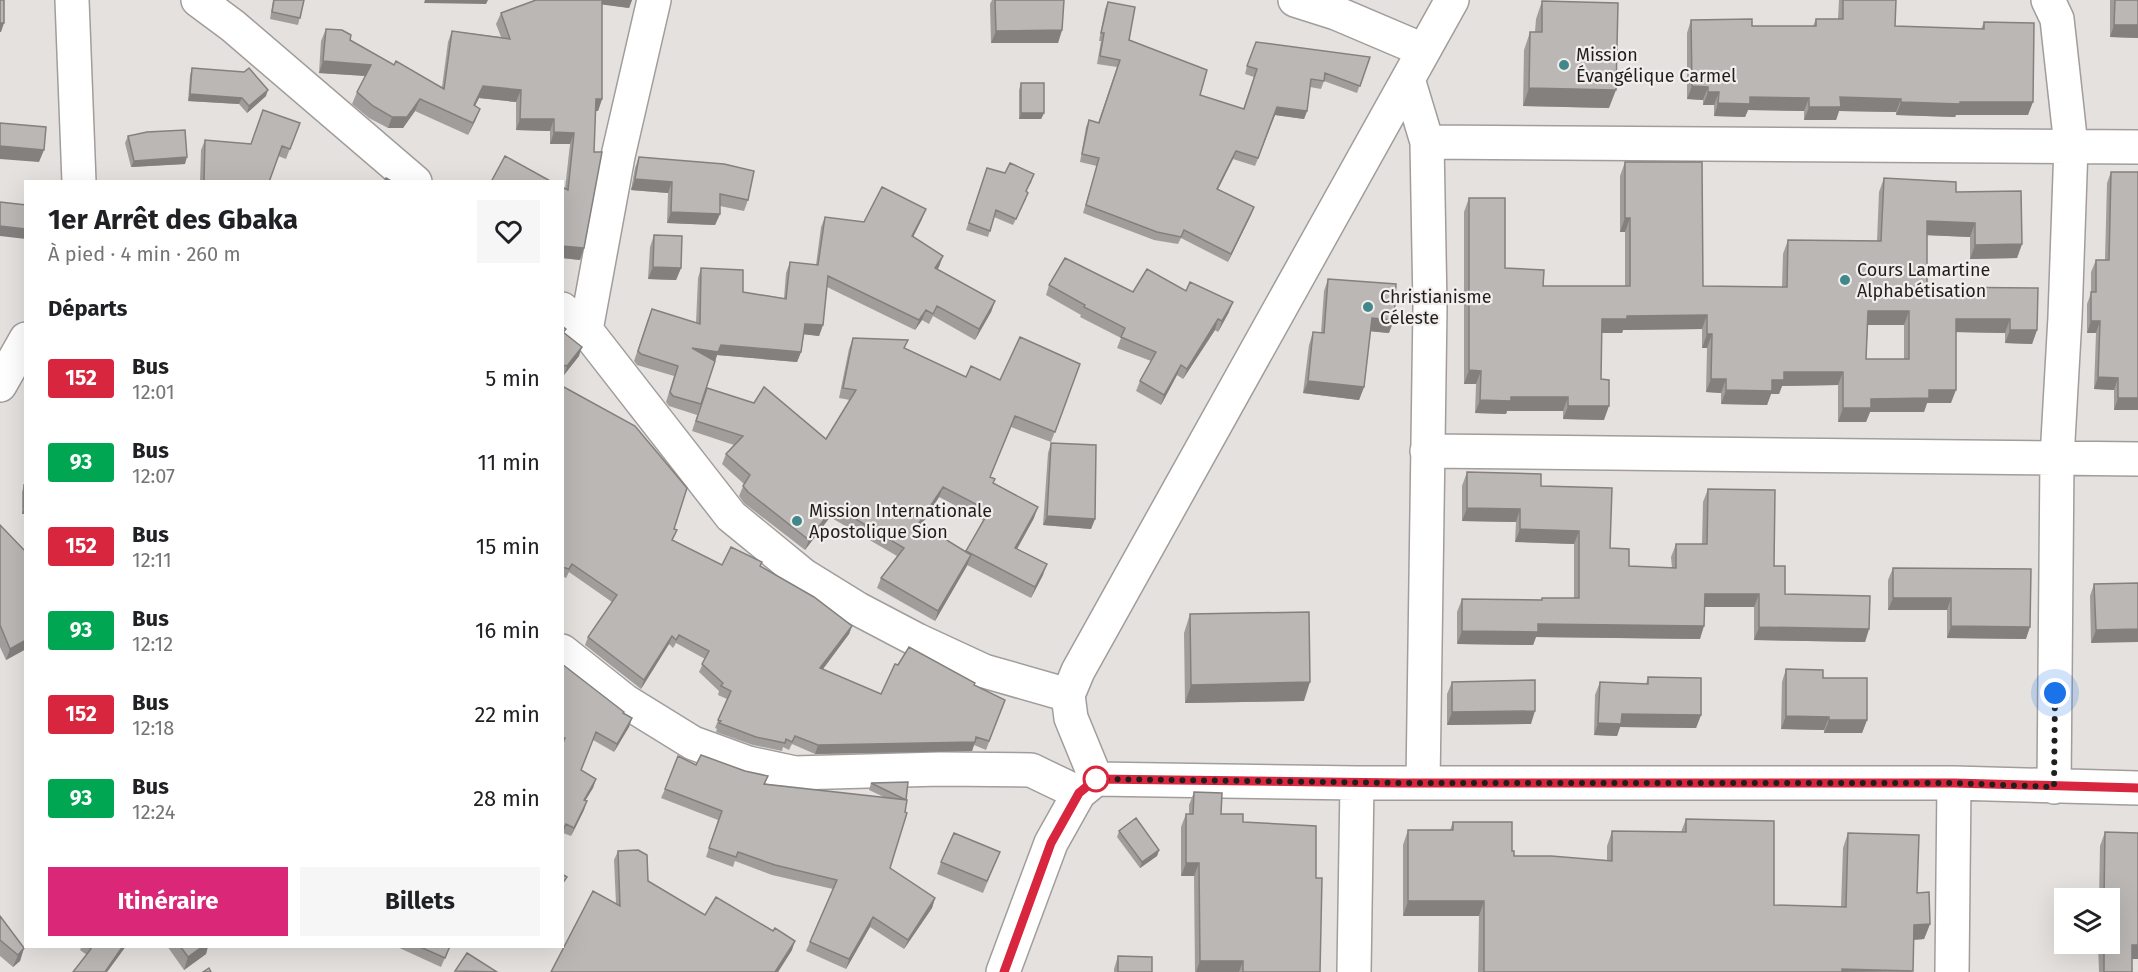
<!DOCTYPE html>
<html lang="fr">
<meta charset="utf-8">
<style>
:root{--surface:#fff;--page:#f6f6f6;--text:#202124;--muted:#757577;--accent:#db2777}
body{margin:0;font-family:"Fira Sans",sans-serif;background:var(--page);color:var(--text);height:100vh;display:flex;flex-direction:column;font-size:22px;white-space:nowrap}
*{box-sizing:border-box;margin:0}
p{font-size:20px;color:var(--muted)}
.icon{flex:none;width:33px;height:33px;fill:none;stroke:currentColor;stroke-width:2;stroke-linecap:round;stroke-linejoin:round}
.map{position:relative;flex:1;overflow:hidden}
.sheet{position:absolute;left:24px;top:180px;width:540px;height:768px;display:flex;flex-direction:column;background:var(--surface);border-radius:0px;box-shadow:0 6px 24px #0002}
.sheet>*{flex:none}
.badge{padding:0 12px;border-radius:4px;font-size:21px;line-height:39px}
.controls{position:absolute;left:2054px;top:888px;display:grid;gap:12px}
.controls a{display:grid;place-items:center;width:66px;height:66px;border-radius:0px;background:var(--surface);box-shadow:0 6px 24px #0002;font-size:30px}
.you{position:absolute;width:30px;height:30px;margin:-15px;border:4px solid #fff;border-radius:50%;background:#1a73e8;box-shadow:0 0 0 9px #1a73e833}
.map>.badge{position:absolute;translate:-50% -50%;box-shadow:0 0 0 3px #fff}
h2{padding:0 24px;font-size:22px;line-height:54px}
.round{display:grid;place-items:center;flex:none;width:63px;height:63px;border-radius:0px;background:var(--page)}
.headline{display:flex;align-items:center;justify-content:space-between;height:102px;padding:0 24px}
h1{font-size:28px;font-weight:700;line-height:45px}
.cta{display:flex;gap:12px;margin-top:auto;padding:12px 24px}
.cta a{flex:1;height:69px;border-radius:0px;background:var(--accent);color:#fff;font-size:24px;font-weight:700;line-height:69px;text-align:center}
.cta a+a{background:var(--page);color:var(--text)}
ul{padding:0;list-style:none}
li{display:flex;align-items:center;gap:18px;height:84px;padding:0 24px}
li div{flex:1}
li b{display:block;font-size:22px}
li em{font-style:normal}
li .badge{min-width:66px;font-weight:700;text-align:center}
.map>svg:first-child{display:block}
.lines{fill:none;stroke-linecap:round;stroke-linejoin:round}
.minor-casing{stroke:#a29d9b;stroke-width:36}
.minor{stroke:#fff;stroke-width:33}
.wall{fill:#a19d9b;fill-rule:evenodd}
.shaded-wall{fill:#83807e}
.building{fill:#bbb7b4;stroke:#83807e;stroke-width:1.5;fill-rule:evenodd}
.line-casing{stroke:#fff;stroke-width:14}
.line{stroke:#d7263d;stroke-width:9}
.walk{stroke:#201f1e;stroke-width:6;stroke-dasharray:0 10.8}
.poi-dot{fill:#40888c;stroke:#f2eeec;stroke-width:2}
.stop-dot{fill:#fff;stroke:#d7263d;stroke-width:3}
.labels{text-anchor:middle;dominant-baseline:central;stroke-width:4.5;stroke-linejoin:round;paint-order:stroke}
.poi-label{font-size:18px;fill:#201f1e;stroke:#f2eeec;text-anchor:start}
</style>
<div class="map">
<svg width="2138" height="972" viewBox="0 0 2138 972">
<rect width="100%" height="100%" fill="#e5e1de"/>
<g class="lines">
<!-- minor casing -->
<g class="minor-casing">
<path id="minor" d="M72 0 79 182
M198 0 233 26 415 182
M1295 0 1336 13 1423 50
M2048 0 2057 19 2071 146 2065 317 2057 458 2054 787
M1408 79 1427 142 1430 307 1423 783
M1427 142 2138 147
M562 309 586 330 731 516 803 575 858 609 917 640 984 671 1068 695
M586 330 618 156 654 0
M0 385 26 339
M1427 451 2138 459
M562 651 625 701 693 743 748 763 795 773 940 769 1031 770 1079 793
M1096 779 1071 718 1068 695 1078 671 1452 0
M1003 972 1051 843 1079 793 1096 779 1357 783H1954L2138 788
M1354 972 1357 783
M1952 972 1954 783"/>
</g>
<!-- minor -->
<use href="#minor" class="minor"/>
</g>
<!-- wall -->
<path class="wall" d="M273 0H304L298 25 270 19Z
M632 0 629 8 602 4V99L598 111H596L584 248 580 260 562 258V187L565 189 570 144H550V131L516 130V102L479 98 475 106 480 109 475 121 468 135 415 111 403 128H388L369 118 352 104 357 92 365 76 319 73 321 41 326 29 350 40 394 65 442 87 448 42 452 31 501 37 496 24 501 13Z
M992 0H1064L1062 30 1058 43H991L990 4Z
M1839 0H1896L1895 26 1981 29 1984 22 2028 115H1956L1955 117 1896 115V112L1839 111 1836 120H1804V111L1748 110 1745 117 1714 116V105H1703V100L1687 99V33L1691 20 1752 26H1813L1816 19H1838Z
M2110 0H2138V38L2110 37Z
M1542 1 1609 108 1523 106 1524 50 1530 32H1535L1536 19Z
M1108 2 1129 40 1200 95 1243 109 1254 77 1245 74 1247 66 1370 57 1357 93 1324 81 1321 89 1310 87 1307 111 1304 119 1275 115 1255 166 1233 159 1218 189 1254 207 1251 215 1228 262 1181 238 1178 244 1154 240 1083 213 1097 166 1080 162 1086 127 1089 120 1098 123 1117 67 1097 64 1101 41H1099L1105 9Z
M192 68 266 96 247 113 239 104 188 101 190 75Z
M1021 83 1044 113 1041 119H1019V90Z
M300 123 286 159 278 156 269 182H200L201 150 205 140 251 144Z
M128 136 185 164 131 167 125 143Z
M639 157 748 200 744 211 720 206V214L715 225 667 223 668 193 631 190 635 168Z
M1625 162 1703 286 1782 287 1783 254 1788 240 1877 241 1879 192 1884 178 1956 192 2022 244 2017 258 1970 259V237L1927 235V287L2037 330 2032 344 2005 343V333L1956 332 1951 403H1927L1924 412H1870L1866 422H1838V385L1782 386 1779 394H1771L1767 405 1721 404V393L1706 392 1707 348H1702V329L1623 330 1622 333H1602L1601 379 1604 420 1563 419V411H1507L1506 414 1475 413 1476 384H1464V212L1469 198 1505 268 1543 286H1625V232H1620V176ZM1868 325H1904V359H1866Z
M987 168 1032 181 1026 192V199L1013 225 994 217 988 237 966 230Z
M2111 172H2138V410H2114V390L2094 389 2096 333H2087V304L2091 293V272L2096 260H2105L2107 183Z
M825 217 864 222 922 219 913 237 943 256 937 269 995 301 991 312 975 340 933 316 929 324 922 320 915 330 827 287 823 325 819 336 804 334 801 352 797 362 717 355 703 398 826 439 850 400 839 398 849 349 853 338 905 348 966 377 1000 380 1080 364 1051 442 1011 427 990 477 995 479 993 483 1034 518 1017 549 1043 575 1031 598 967 565 935 621 877 588 881 578 897 556 830 517 805 550 744 503 739 496 744 484 722 464 726 454 734 445 692 431 701 404 697 415 669 406 666 402 674 376 637 365 634 361 648 319 696 323 698 278 701 268 743 292 784 298 786 273 790 262 816 265 821 227ZM939 497 983 520 966 552 922 524Z
M654 235 681 268 676 280 648 279 650 247Z
M1328 279 1389 333 1370 331 1364 387 1359 400 1303 393 1309 345 1313 332 1321 333 1324 291Z
M1049 285 1133 292 1186 291 1229 312 1218 332 1215 330 1183 379 1177 375 1161 405 1136 391 1140 381 1151 361 1117 348 1121 338 1080 317 1081 315 1046 295Z
M562 326 566 329 564 333 579 356 564 375H562Z
M562 386 674 529 673 540 722 565 761 567 852 626 849 634 823 669 881 694 898 665 974 685 1005 700 986 750 974 745 972 751 815 754 792 744 789 750 783 747 782 751 753 745 716 732 717 729 715 728 727 699 718 695 719 691 699 672 705 659 676 643 673 648 669 644 641 689 585 645 588 637 612 602 569 572 566 578 562 576Z
M1051 443 1095 519 1091 529 1043 525 1048 453Z
M1467 472 1541 486 1629 566 1672 568 1671 557 1676 544H1702L1703 502 1708 489 1774 566 1785 594 1869 629 1865 642 1754 640V607H1705L1700 639 1536 637 1533 645 1457 644V612L1462 599 1541 600 1542 598H1574V544L1515 542 1516 522 1462 521V486Z
M24 485 26 514H22V492Z
M0 525 26 649 6 660 0 647Z
M1893 568 2031 569 2026 639 1947 638V610H1888V580Z
M2138 583 2091 643 2090 596 2094 584Z
M1190 614 1304 701 1185 703 1184 633Z
M562 664 623 713 632 718 629 727 614 752 593 740 581 770 596 779 593 788 585 801 584 810 571 836 563 833 562 834Z
M1786 669 1823 678 1867 720 1862 733H1824V730L1781 729 1782 682Z
M1648 677 1701 715 1696 728 1620 727 1617 736 1594 735 1595 695 1600 682 1646 684Z
M1452 682 1531 724 1447 725V694Z
M696 765 745 771 768 776 765 784 886 798 869 790 871 783 908 782 890 868 935 898 932 908 904 949 870 927 846 969 806 951 833 889 772 875 735 861 733 867 706 857 718 820 661 798 665 789Z
M1194 792 1221 814 1243 822 1316 878 1320 972H1195L1194 876H1181V827L1186 814H1189V805Z
M1686 819 1774 905 1841 907 1843 848 1848 833 1917 893 1930 924 1924 939 1914 940 1912 972H1478L1479 916H1403V845L1408 830H1450L1453 822 1512 851 1514 856 1607 860V846L1612 831 1681 832Z
M1119 831 1159 850 1157 856 1140 868 1117 837Z
M2105 832 2138 833V959H2132V972H2099L2098 944H2109V898H2099L2100 846Z
M618 851 648 881 705 915 792 950 778 972 616 904 614 860Z
M1000 852 983 893 937 874 941 862Z
M0 916 24 948 20 961 13 967 0 956Z
M82 946H126L107 972H73L87 955 80 950Z
M167 946H208L206 954 184 970Z
M395 946H450L441 967Z
M1118 956 1152 972H1114V969Z"/>
<!-- shaded-wall -->
<path class="shaded-wall" d="M425 0H488L486 4 424 3Z
M599 0H632L629 8 598 4Z
M0 23H4L1 32H0Z
M2114 25H2138V38L2110 37Z
M1062 30 1058 43H991L996 31Z
M323 61 371 65 367 76 319 73Z
M483 86 521 90 516 102 479 98 469 117 474 105Z
M1692 86 1708 87 1703 100 1687 99Z
M1529 88 1616 90 1609 108 1523 106Z
M268 90 266 96 247 113 249 106Z
M1708 92H1719L1714 105H1703Z
M190 94 242 98 239 104 188 101Z
M1750 97 1809 98 1804 111 1748 110 1745 117 1714 116 1718 103Z
M1840 97 1901 99 1896 112 1839 111 1836 120H1804L1809 107Z
M420 99 415 111 403 128H388L392 117Z
M596 99H602L598 111H592Z
M1901 102H2033L2028 115H1956L1955 117 1896 115Z
M1277 107 1307 111 1304 119 1275 115 1255 166Z
M480 109 475 121 468 135 473 123Z
M1021 113H1044L1041 119H1019Z
M520 119H554L550 131 516 130Z
M554 132 574 133 570 144H550Z
M0 146 44 150 39 162 0 159Z
M1236 151 1233 159 1214 197 1217 189Z
M187 157 185 164 131 167 134 161Z
M635 179 672 182 668 193 631 190Z
M1254 207 1251 215 1228 262 1231 254Z
M926 209 922 219 908 247 912 236Z
M671 212 720 214 715 225 667 223Z
M1625 218H1630L1625 232H1620Z
M1927 221 1975 223 1970 237 1922 235Z
M0 226 26 229V239L0 236Z
M2022 244 2017 258 1970 259 1975 245Z
M562 246 584 248 580 260 562 258Z
M943 256 939 267 932 278 935 268Z
M653 267 681 268 676 280 648 279Z
M995 301 991 312 975 340 979 329Z
M1233 302 1229 312 1218 332 1222 321Z
M926 310 922 320 915 330 919 320Z
M1868 311H1909L1904 325H1863Z
M1707 315 1702 329 1623 330 1622 333H1597L1602 319 1627 316Z
M1372 318 1394 320 1389 333 1367 331Z
M1218 319 1215 330 1183 379 1187 369Z
M1956 319H2010L2005 333 1951 332Z
M2091 321H2100L2096 333H2087Z
M805 324 823 325 819 336 801 334Z
M2010 330H2037L2032 344 2005 343Z
M1707 334H1712L1707 348H1702Z
M721 345 801 352 797 362 717 355 715 362 692 348Z
M582 347 579 356 564 375 567 366Z
M1181 365 1177 375 1161 405 1164 395Z
M1469 370 1481 371 1476 384H1464Z
M1784 372H1843L1838 385 1782 386 1779 394H1771L1767 405 1721 404 1726 390 1772 380Z
M2098 377 2118 378 2114 390 2094 389Z
M1711 379H1726L1721 393 1706 392Z
M1308 381 1364 387 1359 400 1303 393Z
M1929 390H1956L1951 403H1927L1924 412H1870L1866 422H1838L1843 408 1871 399Z
M1511 397H1568L1563 411H1507L1506 414 1475 413 1480 400Z
M2118 398H2138V410H2114Z
M1568 406H1609L1604 420 1563 419Z
M943 487 939 497 916 533 919 523Z
M834 506 830 517 805 550 809 540Z
M1038 507 1034 518 1012 558 1015 548Z
M24 508H26V514H22Z
M1467 508 1520 509 1516 522 1462 521Z
M1047 516 1095 519 1091 529 1043 525Z
M1520 529 1579 531 1574 544 1515 542Z
M971 555 967 566 935 621 938 611Z
M1047 564 1043 575 1031 598 1035 587Z
M1705 594H1759L1754 607H1701Z
M1893 598H1951L1947 610H1888Z
M1538 624 1704 626 1700 639 1536 637 1533 645 1457 644 1462 631Z
M852 626 849 634 817 677 820 668Z
M1951 626 2030 627 2026 639 1947 638Z
M1759 627 1869 629 1865 642 1754 640Z
M2138 629V642L2091 643 2096 630Z
M672 636 669 644 641 689 644 680Z
M26 640V649L6 660 10 649Z
M1310 682 1304 701 1185 703 1191 685Z
M1535 711 1531 724 1447 725 1452 712Z
M1622 714 1701 715 1696 728 1620 727 1617 736 1594 735 1598 723Z
M1786 716 1829 717 1824 730 1781 729Z
M632 718 629 727 614 752 617 744Z
M1829 720H1867L1862 733H1824Z
M975 742 972 751 815 754 818 745Z
M596 779 593 788 580 809 584 800Z
M587 801 584 810 571 836 574 828Z
M1159 850 1157 856 1140 868 1142 862Z
M1186 863H1199L1194 876H1181Z
M935 898 932 908 904 949 908 940Z
M1408 901H1484L1479 916H1403Z
M873 917 870 927 846 969 849 959Z
M1930 924 1924 939 1909 940 1914 925Z
M795 941 792 950 778 972H775Z
M2132 945H2138V959H2127Z
M123 946H126L107 972H105Z
M203 946H208L206 954 184 970 188 957Z
M24 948 20 961 13 967 18 955Z
M1200 961H1243L1239 972H1196Z
M1842 969 1913 971 1841 972Z"/>
<!-- building -->
<path class="building" d="M0 0H4V23H0Z
M274 0H304L300 18 272 12Z
M536 0H602V99H596L594 152H602L584 248 562 246 563 207H562V187L568 190 574 133 554 132V119H520L521 90 483 86 474 105 480 109 473 123 420 99 407 117H392L373 106 357 92 371 65 323 61 326 29 342 30 351 35 350 40 394 65 396 61 444 89 452 31 510 39 501 13Z
M995 0H1064L1062 30 996 31Z
M1843 0H1896L1895 26 1984 29V22L2034 23 2033 102H1960V104L1901 102V99L1840 97 1841 107H1809V98L1750 97V104L1718 103 1719 92H1708V87L1692 86 1691 20 1752 19V26H1816V19H1843Z
M2115 0H2138V25H2114Z
M1542 1 1618 3 1616 90 1529 88 1530 32H1542Z
M1108 2 1135 7 1129 40 1207 70 1200 95 1244 109 1257 69 1247 66 1256 42 1370 57 1360 86 1325 73 1324 81 1311 79 1307 111 1277 107 1258 158 1236 151 1217 189 1254 207 1231 254 1184 230 1181 237 1157 232 1086 205 1099 158 1082 154 1089 120 1099 123 1120 60 1100 56 1104 33H1101Z
M192 68 244 72 249 68 268 90 249 106 242 98 190 94Z
M1021 83H1044V113H1021Z
M263 110 300 123 290 149 282 146 269 182H204L205 140 251 144Z
M0 123 46 127 44 150 0 146Z
M185 130 187 157 134 161 128 136 147 132Z
M505 156 552 182H491Z
M639 157 724 164 754 171 748 200 720 194V214L671 212 672 182 635 179Z
M1625 162H1702L1703 286 1787 287 1788 240 1881 241 1884 178 1956 182V192L2021 191 2022 244 1975 245V223L1927 221V287L2038 288 2037 330H2010V319H1956V390H1929V398L1871 399V408H1843V372H1784V380H1772V391L1726 390V379H1711L1712 334H1707V315L1627 316V319H1602L1601 379 1609 380V406H1568V397H1511V401L1480 400 1481 371 1469 370V198H1505V268L1544 270 1543 286H1630V218H1625ZM1868 311H1909V359H1866Z
M1010 163 1034 174 1026 191 1028 193 1016 219 996 210 990 231 969 223 987 168 1005 173Z
M2111 172H2138V398H2118V378L2098 377 2100 321H2091V292H2096V260H2109Z
M386 178 393 182H384Z
M882 187 926 209 912 236 943 256 935 268 995 301 979 329 937 306 933 314 926 310 919 320 828 276 823 325 805 324 801 352 721 345 718 352 692 348 715 361 701 404 673 396 670 392 678 366 641 354 638 351 652 309 700 324 701 268 743 270V292L786 299 790 262 818 265 825 217 864 222Z
M0 202 26 205V229L0 226Z
M654 235 682 236 681 268 653 267Z
M1065 258 1133 292 1147 269 1186 291 1190 282 1233 302 1222 321 1218 319 1187 369 1181 365 1164 395 1140 381 1156 352 1121 337 1125 328 1084 307 1085 305 1049 285Z
M1328 279 1396 284 1394 320 1372 318 1364 387 1308 381 1313 332 1324 333Z
M562 326 566 329 563 332 582 347 567 366 562 365Z
M1020 337 1080 364 1055 432 1015 416 990 477 995 479 993 483 1038 507 1015 548 1047 564 1035 587 966 551 989 511 943 487 919 523 971 555 938 611 881 578 904 548 834 506 809 540 748 492 743 486 750 475 726 454 743 436 696 421 707 388 754 403 764 387 826 439 856 390 843 388 853 338 908 340 904 348 966 377 971 366 1000 380Z
M562 386 635 426 687 488 674 529 677 530 672 540 722 565 731 547 762 562 760 566 814 597 852 626 820 668 881 694 895 664 898 665 909 647 975 683 974 685 1005 700 989 741 976 737 975 742 818 745 795 736 792 742 786 739 785 743 756 737 719 723 721 721 718 720 731 691 721 686 723 683 702 664 709 651 679 635 676 640 672 636 644 680 588 637 617 595 572 564 569 569 562 567Z
M1051 443 1096 445 1095 519 1047 516Z
M1467 472 1541 474V486L1612 488 1610 548 1629 549V566L1676 568V544H1707L1708 489 1775 490 1774 566H1785V594L1870 596 1869 629 1759 627V594H1705L1704 626 1538 624V632L1462 631V599L1542 600V598H1579V531L1520 529V509L1467 508Z
M24 485H26V508H24Z
M0 525 26 552V640L10 649 0 625Z
M1893 568 2031 569 2030 627 1951 626V598H1893Z
M2138 583V629L2096 630 2094 584Z
M1309 612 1310 682 1191 685 1190 614Z
M562 664 624 712 623 713 632 718 617 744 596 732 581 770 596 779 584 800 587 801 574 828 566 824 562 832V745L565 738H562Z
M1786 669 1823 670V678H1867V720H1829V717L1786 716Z
M1648 677 1701 678V715L1622 714 1621 724 1598 723 1600 682 1648 684Z
M1535 680V711L1452 712V682Z
M701 755 745 771 768 776 764 784 907 800 905 812 907 813 890 868 935 898 908 940 873 917 849 959 810 942 837 880 775 865 738 852 736 857 709 848 722 811 665 789 678 756 696 765Z
M908 782 906 800 871 783Z
M1194 792 1222 793 1221 814H1243V822L1316 826V878H1322L1320 972H1243V961H1200L1199 863H1186V814H1193Z
M1136 818 1159 850 1142 862 1119 831Z
M1686 819 1774 821V905L1846 907 1848 833 1919 835 1917 893 1929 892 1930 924 1914 925 1913 971 1842 969V972H1484V901H1408V830H1453V822H1512V851H1514V856H1551L1612 861V831L1686 832Z
M2105 832 2138 833V945H2132V972H2104V944H2109V898H2104Z
M954 833 1000 852 987 881 941 862Z
M638 850 647 855 648 881 705 915 716 897 773 931 775 928 795 941 775 972H551L593 891 620 906 618 851Z
M562 874 567 877 562 884Z
M0 916 24 948 18 955 0 940Z
M87 946H123L105 972H73L91 949Z
M180 946H203L188 957Z
M418 946H450L445 958Z
M467 953 497 972 455 971Z
M1118 956 1152 957V972H1118Z
M209 968 211 972H203Z"/>
<g class="lines">
<!-- line casing -->
<g class="line-casing">
<path id="line" d="M1004 972 1051 843 1079 793 1096 779 1401 783H1954L2138 788"/>
</g>
<!-- line -->
<use href="#line" class="line"/>
<!-- walk -->
<path class="walk" d="M1096 779 1401 783H1954L2054 787 2055 693"/>
</g>
<!-- markers -->
<g class="poi-dot">
<circle cx="1564" cy="65" r="6"/>
<circle cx="1845" cy="280" r="6"/>
<circle cx="1368" cy="307" r="6"/>
<circle cx="797" cy="521" r="6"/>
</g>
<circle class="stop-dot" cx="1096" cy="779" r="12"/>
<g class="labels">
<!-- poi labels -->
<g class="poi-label">
<text x="1576" y="55">Mission<tspan x="1576" dy="21">Évangélique Carmel</tspan></text>
<text x="1857" y="270">Cours Lamartine<tspan x="1857" dy="21">Alphabétisation</tspan></text>
<text x="1380" y="297">Christianisme<tspan x="1380" dy="21">Céleste</tspan></text>
<text x="809" y="511">Mission Internationale<tspan x="809" dy="21">Apostolique Sion</tspan></text>
</g>
</g>
</svg>
<div class="controls">
<a><svg class="icon" aria-label="layers" viewBox="0 0 24 24"><path d="M12 4l9 5-9 5-9-5zM3 14l9 5 9-5"/></svg></a>
</div>
<div class="you" style="left:2055px;top:693px"></div>
<section class="sheet">
<div class="headline"><div><h1>1er Arrêt des Gbaka</h1><p>À pied · 4 min · 260 m</p></div><a class="round"><svg class="icon" aria-label="heart" viewBox="0 0 24 24"><path d="M12 20l-8-8c-3-5 5-10 8-4 3-6 11-1 8 4z"/></svg></a></div>
<h2>Départs</h2>
<ul>
<li><span class="badge" style="background:#d7263d;color:#fff">152</span><div><b>Bus</b><p>12:01</p></div><em>5 min</em></li>
<li><span class="badge" style="background:#00a651;color:#fff">93</span><div><b>Bus</b><p>12:07</p></div><em>11 min</em></li>
<li><span class="badge" style="background:#d7263d;color:#fff">152</span><div><b>Bus</b><p>12:11</p></div><em>15 min</em></li>
<li><span class="badge" style="background:#00a651;color:#fff">93</span><div><b>Bus</b><p>12:12</p></div><em>16 min</em></li>
<li><span class="badge" style="background:#d7263d;color:#fff">152</span><div><b>Bus</b><p>12:18</p></div><em>22 min</em></li>
<li><span class="badge" style="background:#00a651;color:#fff">93</span><div><b>Bus</b><p>12:24</p></div><em>28 min</em></li>
</ul>
<div class="cta"><a>Itinéraire</a><a>Billets</a></div>
</section>
</div>
